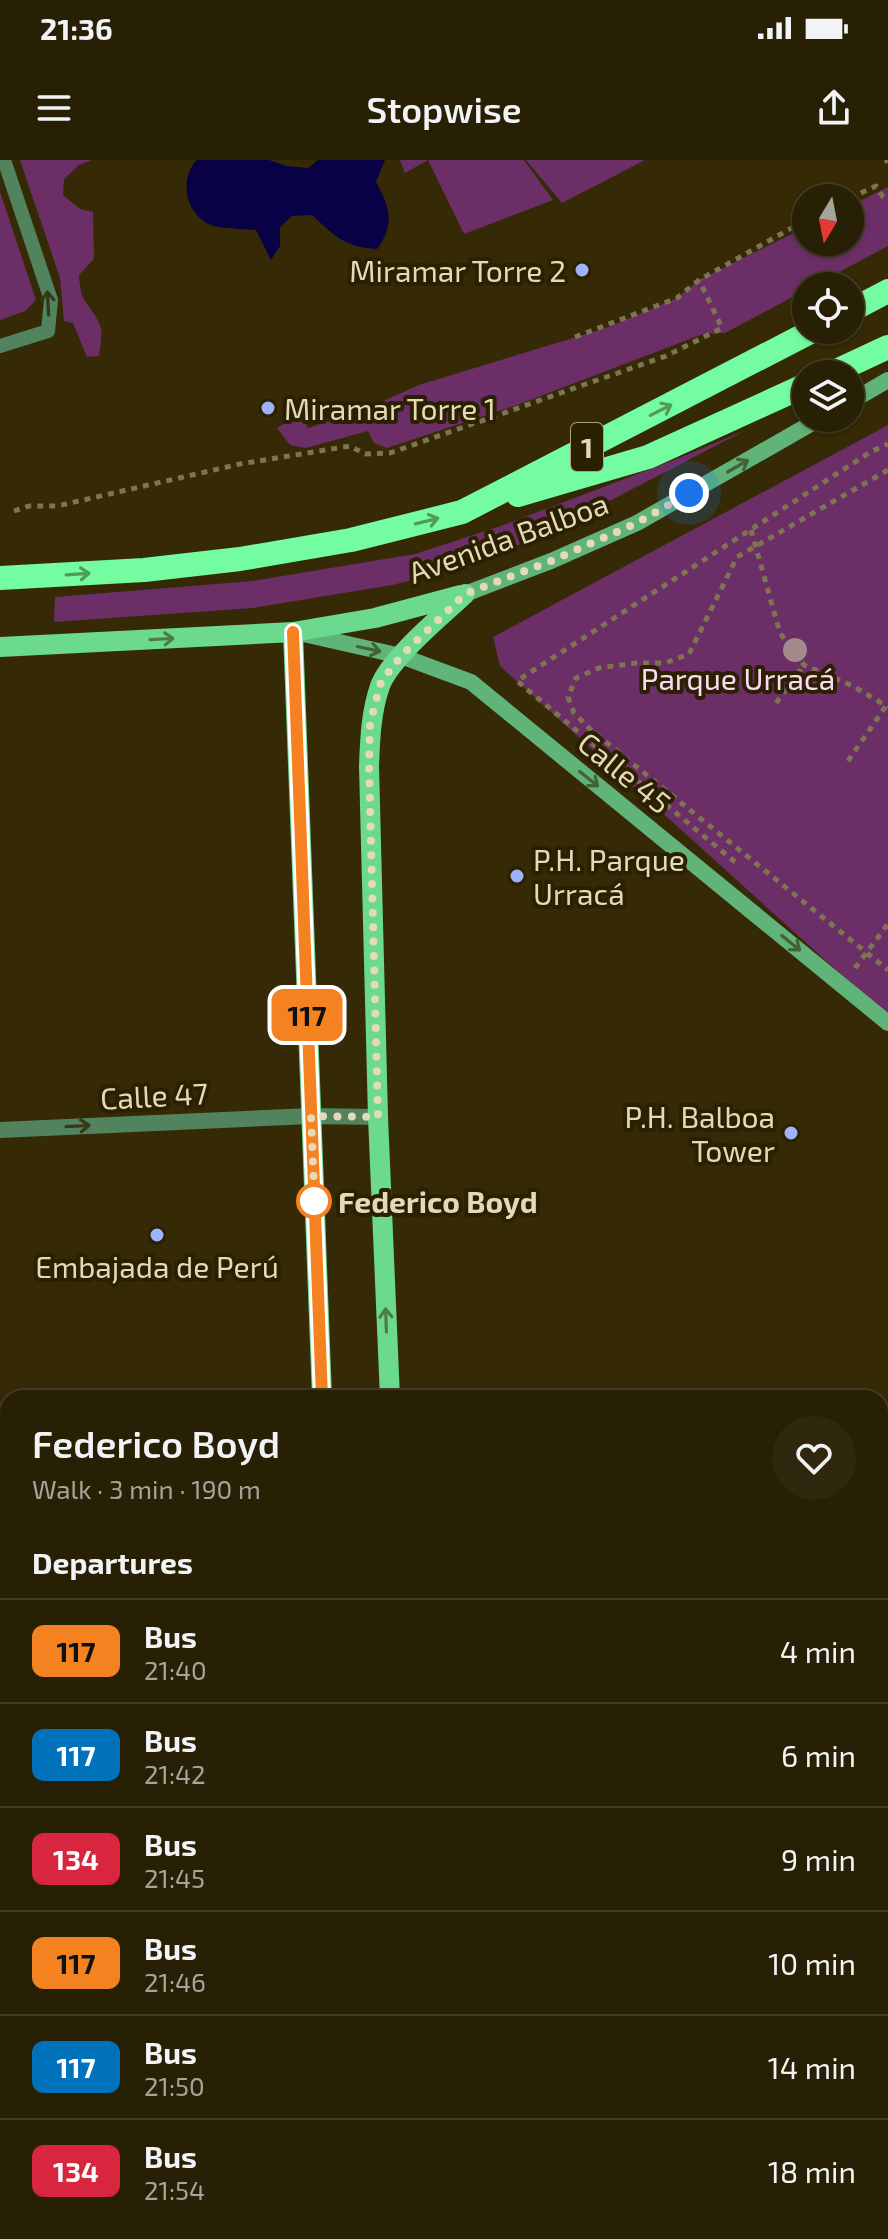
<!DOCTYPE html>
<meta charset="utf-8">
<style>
:root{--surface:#282004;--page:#30280e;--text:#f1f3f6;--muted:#a5a39a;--line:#443e26}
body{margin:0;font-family:"Exo 2",sans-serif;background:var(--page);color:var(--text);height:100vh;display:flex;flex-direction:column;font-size:30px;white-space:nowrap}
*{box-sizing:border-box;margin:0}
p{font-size:26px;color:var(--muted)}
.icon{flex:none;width:44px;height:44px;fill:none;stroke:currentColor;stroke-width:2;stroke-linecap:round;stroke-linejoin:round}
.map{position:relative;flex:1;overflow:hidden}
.details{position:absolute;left:0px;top:1230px;width:888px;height:850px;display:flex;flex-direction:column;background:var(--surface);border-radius:24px 24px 0 0;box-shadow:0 2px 6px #0004,0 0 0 2px var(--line)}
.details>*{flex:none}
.badge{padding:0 16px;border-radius:12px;font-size:28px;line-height:52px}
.needle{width:52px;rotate:190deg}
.tools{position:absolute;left:792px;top:24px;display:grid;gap:16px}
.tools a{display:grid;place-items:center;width:72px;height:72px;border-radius:50%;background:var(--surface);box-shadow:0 2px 6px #0004,0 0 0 2px var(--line);font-size:40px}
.you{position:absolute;width:40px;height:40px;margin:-20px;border:6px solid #fff;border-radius:50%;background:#1a73e8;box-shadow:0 0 0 12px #1a73e833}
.map>.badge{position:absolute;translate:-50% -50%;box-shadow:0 0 0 4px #fff}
h2{padding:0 32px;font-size:30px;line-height:72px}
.round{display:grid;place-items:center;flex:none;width:84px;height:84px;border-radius:42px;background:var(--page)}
.summary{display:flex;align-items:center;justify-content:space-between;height:136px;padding:0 32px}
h1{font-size:38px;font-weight:600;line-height:60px}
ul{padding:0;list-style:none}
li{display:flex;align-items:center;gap:24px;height:104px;padding:0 32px;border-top:2px solid var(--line)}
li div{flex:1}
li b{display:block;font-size:30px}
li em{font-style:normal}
li .badge{min-width:88px;font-weight:700;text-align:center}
.status{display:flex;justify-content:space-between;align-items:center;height:56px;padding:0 40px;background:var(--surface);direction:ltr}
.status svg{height:22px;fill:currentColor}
header{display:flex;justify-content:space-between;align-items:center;height:104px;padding:0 32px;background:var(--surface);font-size:36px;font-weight:600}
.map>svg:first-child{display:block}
.green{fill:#6c2e66}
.water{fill:#080145}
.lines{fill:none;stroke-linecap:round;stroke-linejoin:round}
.path{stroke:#7f7451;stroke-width:5;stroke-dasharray:6 6;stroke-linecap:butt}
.lane{stroke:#50835e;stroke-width:14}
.street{stroke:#50835e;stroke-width:16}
.secondary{stroke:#60b479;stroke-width:16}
.primary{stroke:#6bda8e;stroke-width:20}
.highway{stroke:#74fda0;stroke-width:24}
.tree{fill:#a3898a}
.oneway{stroke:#343918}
.oneway2{stroke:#539a58}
.oneway3{stroke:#436336}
.oneway4{stroke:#4b7d47}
.line-casing{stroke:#fff;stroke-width:18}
.line{stroke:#f58220;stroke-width:12}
.walk{stroke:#e4d9b8;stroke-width:8;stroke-dasharray:0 14.4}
.poi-dot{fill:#9fb3fd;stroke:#2b2000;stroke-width:3}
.stop-dot{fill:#fff;stroke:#f58220;stroke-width:4}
.labels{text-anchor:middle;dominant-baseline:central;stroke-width:8;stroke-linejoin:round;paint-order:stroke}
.shield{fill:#2b2000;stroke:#aca281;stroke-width:2}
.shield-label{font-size:28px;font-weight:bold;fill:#e4d9b8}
.poi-label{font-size:30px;fill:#e4d9b8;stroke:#2b2000;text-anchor:end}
.street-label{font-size:30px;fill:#e4d9b8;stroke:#2b2000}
.park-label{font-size:30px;fill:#fdd7f6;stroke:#2b2000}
.stop-label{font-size:30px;font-weight:bold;fill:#e4d9b8;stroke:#2b2000;text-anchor:start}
</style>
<div class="status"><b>21:36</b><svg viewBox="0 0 49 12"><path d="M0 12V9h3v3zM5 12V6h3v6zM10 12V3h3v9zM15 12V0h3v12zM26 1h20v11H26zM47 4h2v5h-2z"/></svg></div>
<header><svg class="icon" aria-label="menu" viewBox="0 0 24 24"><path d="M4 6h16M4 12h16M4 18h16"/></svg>Stopwise<svg class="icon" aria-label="share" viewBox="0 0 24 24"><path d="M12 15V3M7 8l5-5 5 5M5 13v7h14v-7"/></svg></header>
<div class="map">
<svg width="888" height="2079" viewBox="0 0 888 2079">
<rect width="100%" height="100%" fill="#352a05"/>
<!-- green -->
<path class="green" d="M20 0H92L79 5 64 19 63 35 80 49 93 52 94 99 79 115C81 147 88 139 99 163 104 173 100 185 99 196L87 197 73 163 64 161 60 118Z
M400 0H524L553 40 464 74 428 0 405 13Z
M526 0H645L562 43Z
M888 27V86L813 126H806V130L725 173 703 174 517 245 387 288 374 283 368 271 306 288 290 285 277 268 300 254 308 268 361 251 419 225 609 167 677 138 699 120 806 67V82H850V46Z
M0 32 36 140 25 151 0 160Z
M888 265V857L500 506 493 477Z
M746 270 567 363 470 407 392 425 253 448 54 462 55 437 253 421 415 394 501 366 674 300Z"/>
<!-- water -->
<path class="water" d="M197 0H269L286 6 308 8 318 0H385L376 22C390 47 395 65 377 89 344 87 335 76 312 55L292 56 280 67V86L271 100 256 70C244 69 221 69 211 65 186 55 178 19 197 0Z"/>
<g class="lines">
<!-- path -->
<path class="path" d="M885 0 888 2
M850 38 876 26 883 37 888 39
M575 177 677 138 699 120 806 60
M888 310 737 397 689 494 665 503H636L599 508 576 518 568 537 574 553 591 570 888 810
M14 351 29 346H57L240 304 350 286 365 294 390 293 666 196 722 168 699 120
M751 370 780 473 804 505 853 526 888 547
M776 543 804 505
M848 601 886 546
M735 702 517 521 872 291 888 284
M855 808 888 764"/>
<!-- lane -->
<path class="lane" d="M0 186 48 171 51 140 4 0"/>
<!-- street -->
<path class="street" d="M0 970 311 956 378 957
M0 1451H8
M880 1904 888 1903
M0 1929H8"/>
<!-- secondary -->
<path class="secondary" d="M850 242 888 220
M465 434 551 401 637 363 821 258
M299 473 401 496 471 522 888 863
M880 1274 888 1271"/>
<!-- primary -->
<path class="primary" d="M293 472 322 1238
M0 487 293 472 375 458 461 435
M390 1238 378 957 369 606C370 579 371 552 380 526 390 498 443 455 465 434
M360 2072V2079
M421 2072V2079"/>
<!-- highway -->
<path class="highway" d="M850 151 888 131
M830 214 888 187
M518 335 648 297 806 225
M0 418 144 410 240 399 351 380 462 352 814 170"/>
</g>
<!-- trees -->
<circle class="tree" cx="795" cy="490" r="12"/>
<!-- one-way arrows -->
<defs><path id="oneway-shaft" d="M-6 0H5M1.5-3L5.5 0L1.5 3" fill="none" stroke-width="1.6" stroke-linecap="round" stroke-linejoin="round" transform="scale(2)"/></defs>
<g class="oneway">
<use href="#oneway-shaft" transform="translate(48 143) rotate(-93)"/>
<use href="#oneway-shaft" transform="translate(78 966) rotate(-3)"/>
</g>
<g class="oneway2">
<use href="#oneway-shaft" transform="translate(661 250) rotate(-27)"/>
<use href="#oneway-shaft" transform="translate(427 361) rotate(-14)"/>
<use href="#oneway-shaft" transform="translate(78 414) rotate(-4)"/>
</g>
<g class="oneway3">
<use href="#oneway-shaft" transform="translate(738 306) rotate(-30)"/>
<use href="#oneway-shaft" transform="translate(369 489) rotate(12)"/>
<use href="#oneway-shaft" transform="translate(589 619) rotate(39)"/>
<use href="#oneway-shaft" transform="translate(791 783) rotate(39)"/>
</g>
<g class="oneway4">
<use href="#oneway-shaft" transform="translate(162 479) rotate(-3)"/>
<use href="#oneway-shaft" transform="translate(386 1160) rotate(-92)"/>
</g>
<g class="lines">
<!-- line casing -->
<g class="line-casing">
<path id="line" d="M293 472 322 1238"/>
</g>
<!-- line -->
<use href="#line" class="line"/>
<!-- walk -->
<path class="walk" d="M314 1041 315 1050 311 956 378 957 369 606 370 563 381 522 401 496 465 434 551 401 637 363 689 333"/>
</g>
<!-- markers -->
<g class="poi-dot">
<circle cx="582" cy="110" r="8"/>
<circle cx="268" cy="248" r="8"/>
<circle cx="517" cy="716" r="8"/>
<circle cx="791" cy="973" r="8"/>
<circle cx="157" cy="1075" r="8"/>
</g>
<circle class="stop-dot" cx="314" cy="1041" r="16"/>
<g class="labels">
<!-- shield labels -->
<rect class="shield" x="571" y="263" width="32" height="48" rx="6"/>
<g class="shield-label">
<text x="587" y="287">1</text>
</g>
<!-- poi labels -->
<g class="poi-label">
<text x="566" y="110">Miramar Torre 2</text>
<text x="284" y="248" text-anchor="start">Miramar Torre 1</text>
<text x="533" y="699" text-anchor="start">P.H. Parque<tspan x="533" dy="34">Urracá</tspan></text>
<text x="775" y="956">P.H. Balboa<tspan x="775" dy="34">Tower</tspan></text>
<text x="157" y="1106" text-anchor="middle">Embajada de Perú</text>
</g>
<!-- street labels -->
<g class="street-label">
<text transform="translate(508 377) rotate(-20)">Avenida Balboa</text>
<text transform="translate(625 612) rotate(39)">Calle 45</text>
<text transform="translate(154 935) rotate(-3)">Calle 47</text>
</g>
<!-- park labels -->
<g class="park-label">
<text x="738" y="518">Parque Urracá</text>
</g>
<!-- stop labels -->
<g class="stop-label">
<text x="338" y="1041">Federico Boyd</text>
</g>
</g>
</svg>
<div class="tools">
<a><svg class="needle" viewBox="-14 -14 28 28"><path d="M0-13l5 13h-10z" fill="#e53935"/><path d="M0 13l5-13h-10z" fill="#a5a39a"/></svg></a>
<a><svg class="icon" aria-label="locate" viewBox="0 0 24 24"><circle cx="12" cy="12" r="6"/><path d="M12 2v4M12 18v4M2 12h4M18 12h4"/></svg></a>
<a><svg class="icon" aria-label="layers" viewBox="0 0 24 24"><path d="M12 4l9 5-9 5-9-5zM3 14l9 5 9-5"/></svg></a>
</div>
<div class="you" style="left:689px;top:333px"></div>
<b class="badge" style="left:307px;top:855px;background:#f58220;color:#111">117</b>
<section class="details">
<div class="summary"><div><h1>Federico Boyd</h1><p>Walk · 3 min · 190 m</p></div><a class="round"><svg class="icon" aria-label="heart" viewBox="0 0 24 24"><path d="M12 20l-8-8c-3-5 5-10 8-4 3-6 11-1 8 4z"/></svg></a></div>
<h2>Departures</h2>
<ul>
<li><span class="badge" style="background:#f58220;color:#111">117</span><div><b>Bus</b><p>21:40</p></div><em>4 min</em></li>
<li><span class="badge" style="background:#0072bc;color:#fff">117</span><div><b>Bus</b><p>21:42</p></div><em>6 min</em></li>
<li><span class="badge" style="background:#d7263d;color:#fff">134</span><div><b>Bus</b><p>21:45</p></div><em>9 min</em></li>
<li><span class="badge" style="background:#f58220;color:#111">117</span><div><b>Bus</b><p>21:46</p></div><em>10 min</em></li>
<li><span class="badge" style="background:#0072bc;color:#fff">117</span><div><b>Bus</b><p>21:50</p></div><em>14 min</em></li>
<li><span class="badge" style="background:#d7263d;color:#fff">134</span><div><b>Bus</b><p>21:54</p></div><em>18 min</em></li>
</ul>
</section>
</div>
